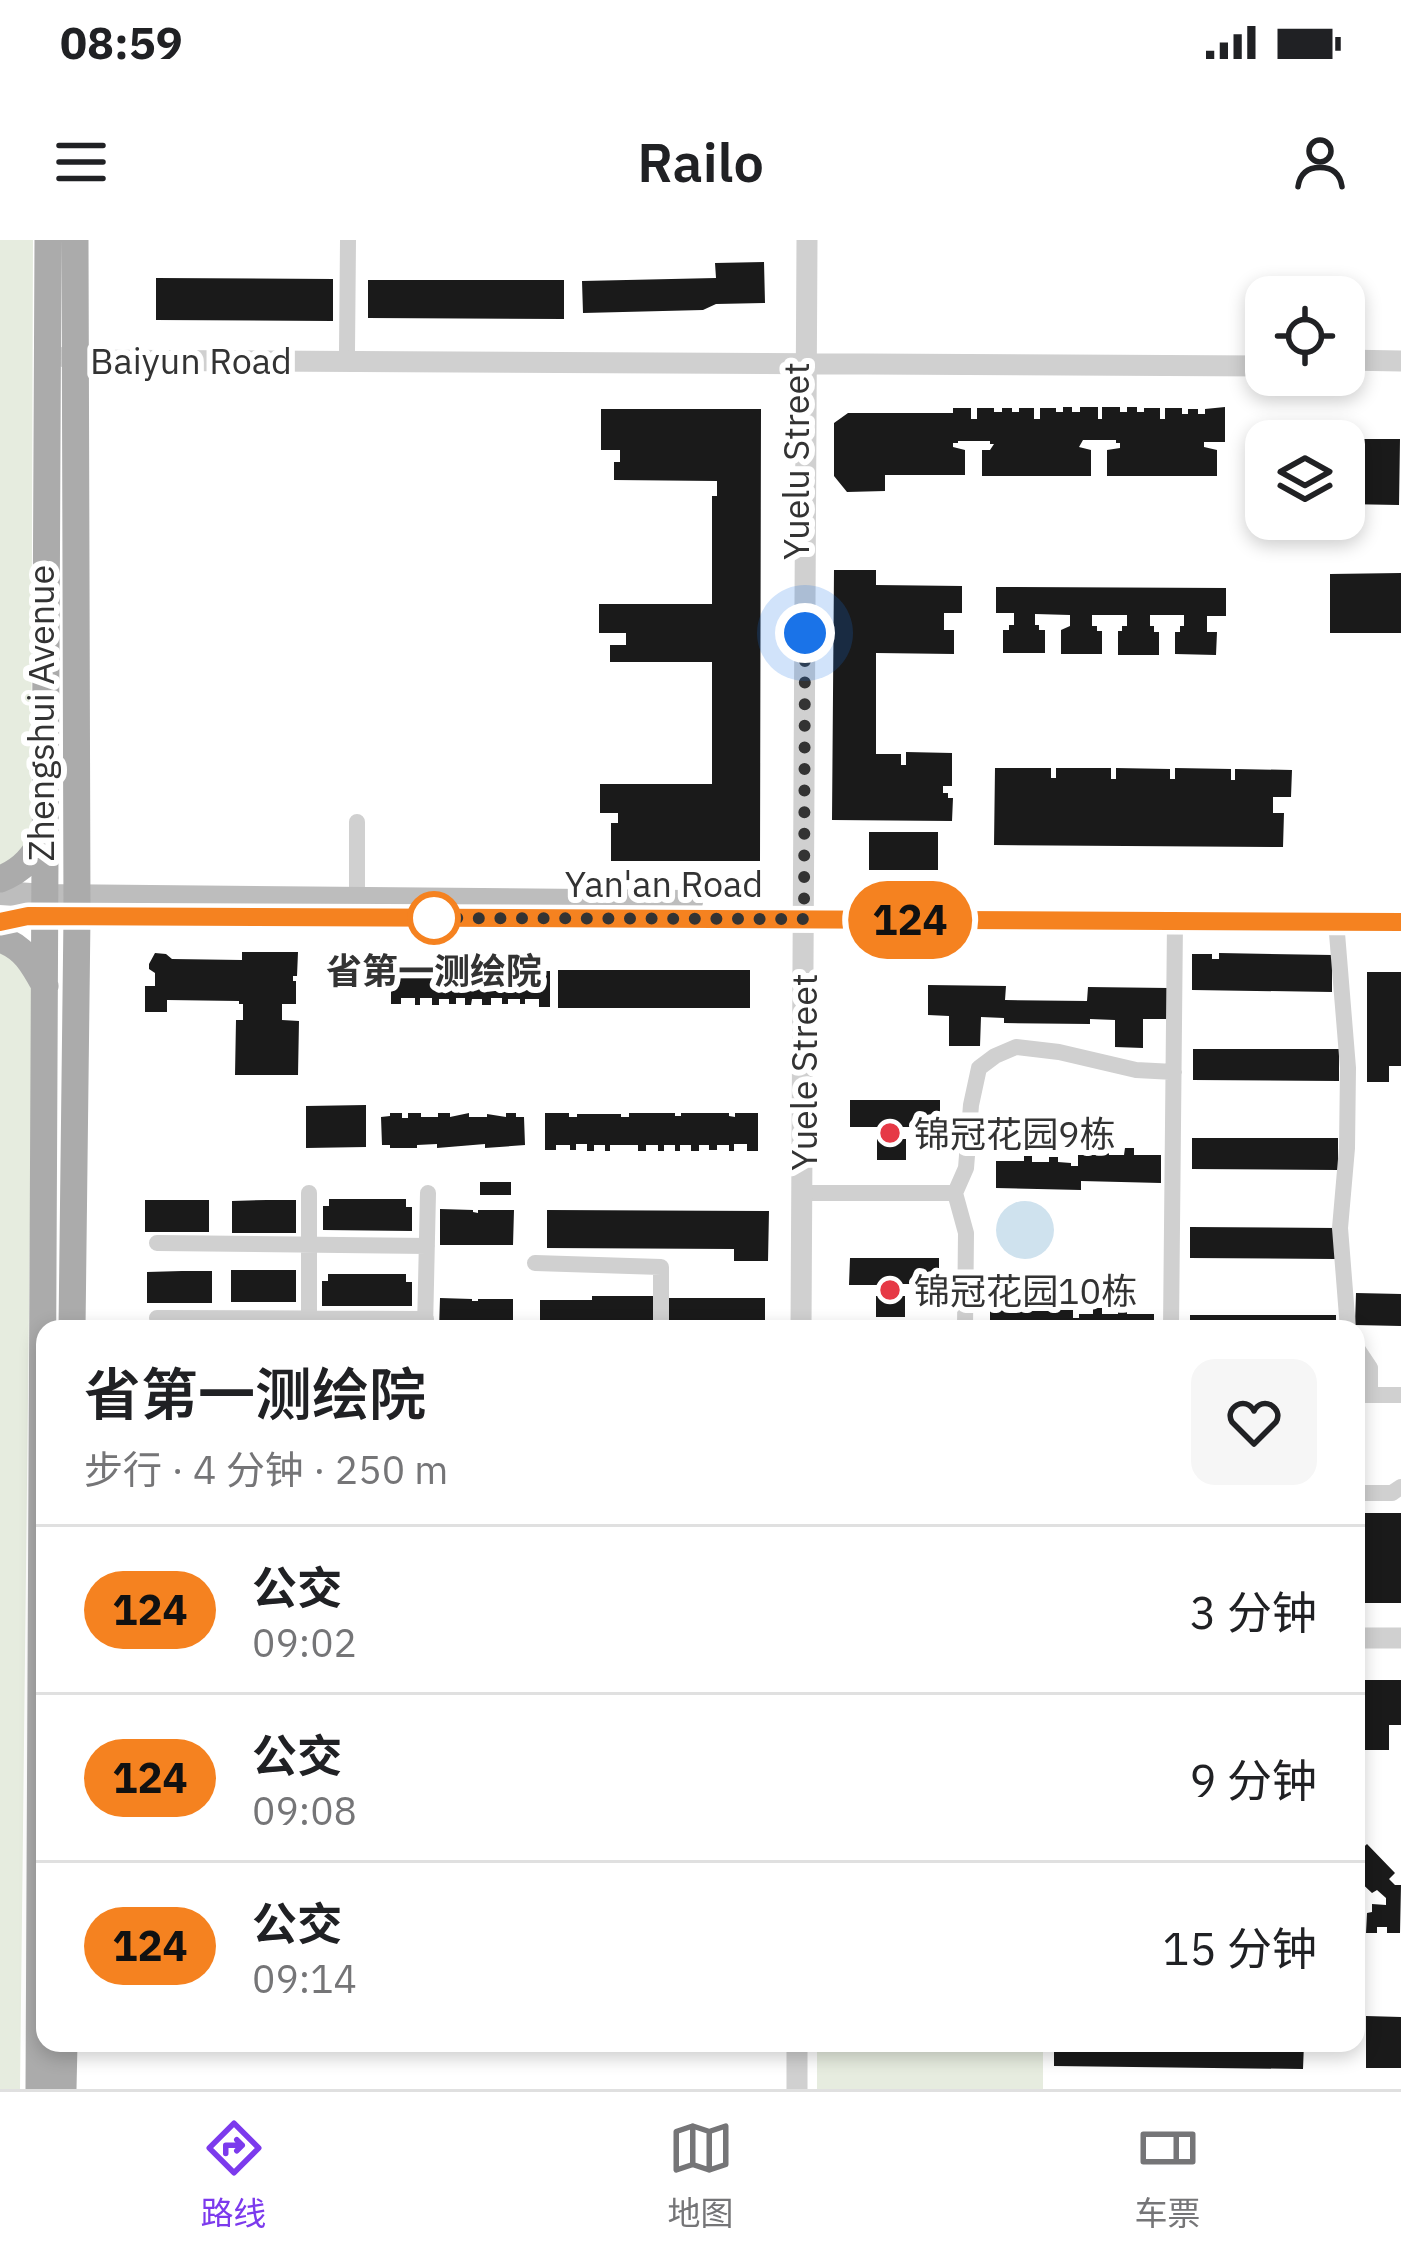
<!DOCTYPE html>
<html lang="zh">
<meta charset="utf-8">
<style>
:root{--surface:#fff;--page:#f6f6f6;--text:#202124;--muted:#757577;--line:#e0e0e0;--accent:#7c3aed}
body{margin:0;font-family:"IBM Plex Sans","Noto Sans SC",sans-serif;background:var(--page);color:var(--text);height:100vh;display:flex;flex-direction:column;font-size:45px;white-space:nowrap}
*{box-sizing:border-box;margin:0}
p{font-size:39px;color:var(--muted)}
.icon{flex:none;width:66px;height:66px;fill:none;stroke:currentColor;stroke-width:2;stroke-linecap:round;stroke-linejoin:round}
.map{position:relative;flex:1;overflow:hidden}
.side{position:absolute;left:36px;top:1080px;width:1329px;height:732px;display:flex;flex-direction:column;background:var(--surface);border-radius:24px;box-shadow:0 6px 18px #0003}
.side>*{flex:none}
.badge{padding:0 24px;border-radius:39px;font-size:42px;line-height:78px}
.buttons{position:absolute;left:1245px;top:36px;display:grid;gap:24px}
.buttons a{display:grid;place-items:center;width:120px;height:120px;border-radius:24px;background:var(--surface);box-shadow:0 6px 18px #0003;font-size:60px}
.you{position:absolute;width:60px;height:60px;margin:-30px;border:9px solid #fff;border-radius:50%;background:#1a73e8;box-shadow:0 0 0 18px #1a73e833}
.map>.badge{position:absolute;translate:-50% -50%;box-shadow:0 0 0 6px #fff}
.round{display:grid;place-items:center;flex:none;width:126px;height:126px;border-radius:24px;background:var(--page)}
.summary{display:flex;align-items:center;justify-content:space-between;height:204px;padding:0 48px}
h1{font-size:57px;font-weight:600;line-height:90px}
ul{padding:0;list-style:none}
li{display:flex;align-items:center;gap:36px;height:168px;padding:0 48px;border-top:3px solid var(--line)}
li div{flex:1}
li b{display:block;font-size:45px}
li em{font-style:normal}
li .badge{min-width:132px;font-weight:700;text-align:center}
.status{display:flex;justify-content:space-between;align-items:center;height:84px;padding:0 60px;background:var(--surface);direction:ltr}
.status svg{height:33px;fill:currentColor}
header{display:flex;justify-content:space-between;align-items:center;height:156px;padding:0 48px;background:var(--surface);font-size:54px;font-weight:600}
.dock{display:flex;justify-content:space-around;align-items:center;height:168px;border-top:3px solid var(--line);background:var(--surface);font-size:33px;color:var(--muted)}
.dock a{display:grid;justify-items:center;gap:6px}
.dock .selected{color:var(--accent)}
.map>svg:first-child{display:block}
.green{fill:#e6ecdf}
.water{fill:#cfe2ee}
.building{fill:#1a1a1a}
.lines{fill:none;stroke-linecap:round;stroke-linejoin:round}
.minor{stroke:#d0d0d0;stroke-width:16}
.tertiary{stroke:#d0d0d0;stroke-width:21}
.secondary{stroke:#bdbdbd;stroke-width:24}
.primary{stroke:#ababab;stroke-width:27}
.line-casing{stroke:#fff;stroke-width:27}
.line{stroke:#f58220;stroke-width:18}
.walk{stroke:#333;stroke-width:12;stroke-dasharray:0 21.6}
.stop-dot{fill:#fff;stroke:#f58220;stroke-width:6}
.poi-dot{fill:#e63946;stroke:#fff;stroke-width:4.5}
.labels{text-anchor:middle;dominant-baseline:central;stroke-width:12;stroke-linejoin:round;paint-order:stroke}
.street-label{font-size:36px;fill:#333;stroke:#fff}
.stop-label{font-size:36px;font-weight:bold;fill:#333;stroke:#fff}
.poi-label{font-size:36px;fill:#333;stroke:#fff;text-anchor:start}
</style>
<div class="status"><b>08:59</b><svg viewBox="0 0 49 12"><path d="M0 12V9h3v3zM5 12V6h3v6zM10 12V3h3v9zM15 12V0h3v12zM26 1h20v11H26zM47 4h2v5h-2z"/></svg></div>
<header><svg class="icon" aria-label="menu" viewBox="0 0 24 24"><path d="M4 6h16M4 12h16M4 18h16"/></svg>Railo<svg class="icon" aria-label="person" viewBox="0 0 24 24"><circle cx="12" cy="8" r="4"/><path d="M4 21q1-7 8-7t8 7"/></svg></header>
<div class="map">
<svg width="1401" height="1849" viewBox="0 0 1401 1849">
<rect width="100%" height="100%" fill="#fff"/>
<!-- green -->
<path class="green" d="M0 0H33L31 620 0 631Z
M0 711 33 723 20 1849H0Z
M817 1803H1043V1849H817Z"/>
<!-- water -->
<path class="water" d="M996 990a29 29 0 1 1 58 0a29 29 0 1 1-58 0Z"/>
<!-- building -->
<path class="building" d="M764 22 765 63 716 64 703 70 583 73 582 41 716 38 715 23Z
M156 38 333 39V81L156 80Z
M368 40H564V79L368 78Z
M1063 167H1072V172H1080V167H1098V179H1102V167H1120V172H1127V167H1137V172H1144V168H1160V179H1165V168H1182V174H1188V169H1198V174H1205V169L1225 167V202H1204V207L1217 210V236H1107V210L1120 208V203H1116V200H1083L1079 207 1091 210V236H982V210H990L994 204H990V201H958V203H953V207L965 210V235H885V251L847 252 834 236V183L848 173H953V168H971V179H977V168H994V172H1002V168H1012V172H1019V168H1034V179H1040V168H1056V172H1063Z
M601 169H761L760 621H611V583H618V573H600V544H712V422H610V405H626V393H599V364H712V256H717V241L614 240V222H620V210H601Z
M1344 199H1400L1399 265 1344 264Z
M834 330H876V345L962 346V373H944V390H954V414L876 413V514H901V525H906V512L952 513V546H943V553H948V558H953L952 581 832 580Z
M1401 333V393H1330V334Z
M996 347 1226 348V376H1207V392H1217L1216 415 1175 414V392H1180V386H1184V375H1150V386H1154V392H1159V415H1118V391H1122V386H1127V375H1092V386H1097V391H1102V414H1061V390L1070 386V375L1035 374V385H1039V390H1045V413H1003V390H1009V385H1014V373H996Z
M995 528H1051V538H1056V528H1111V539H1116V528L1170 529V539H1175V528L1231 529V540H1235V529L1292 530 1291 557H1273V573H1284L1283 607 994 605Z
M869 592H938V630H869Z
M242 712H298L297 736H293V741H296V764H282V780L299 781 298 835H235L236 780H243V764H239V761L167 760V772H145V746H155V733L149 729V724L155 713 166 714 172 719 242 720Z
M1219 713 1332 715V752L1192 750V714H1212V719H1219Z
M402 727H415V734H421V727H434V731H456V727H466V733H473V727H486V731H508V727H520V735H525V727H540V731H550V767H539V759H525V764H520V759H508V764H502V758H491V765H482V759H472L471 765H465V758H456V764H449V759H439V765H432V758H420V765H415V758H401V764H391V730H402Z
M558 730H750V768H558Z
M1367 732H1401V826H1389V842H1367Z
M928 745 1006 746 1005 760 1087 761 1088 747 1168 748V779H1143V808L1115 807V780L1090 779V784L1004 783V778L981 777 980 806H949V776L928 775Z
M1193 809H1339V841L1193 840Z
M850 860H940V887H900V899H906V920H877V899H881V887H850Z
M366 865V907L306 908V866Z
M390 873H402V878H408V873H421V877H438V873H450V877L469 873V877H487V874L506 877V873H516V877H524L525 905 485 908V904L437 908V904L417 905V908H390V905H382L381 877 390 876Z
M545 873H569V877H577V874H621V877H629V873H675V876H681V873H729V876L735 877V873H758V911H747V904H734V911H729V905H717V910H709V905H699V911H691V905H680V911H675V905H664V911H658V905H646V911H638V905H610V911H605V905H594V911H587V904H576V910H570V905H556V910H545Z
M1192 898H1338V930L1192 929Z
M1100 908H1109V915H1124L1125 908H1134V915H1161V943L1081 941V950L996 948V921H1024V916H1032V922H1049V917H1058V922L1071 923V926H1078V915H1100Z
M480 942H511V955H480Z
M329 959H406V967H412V991L323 990V966H329Z
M145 960H209V992H145Z
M267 960H296V993H232V961Z
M440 969 473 970V972L478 973V970H514L513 1005H440Z
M547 970 769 971 768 1021H734V1009L547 1008Z
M1190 987 1336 988V1019L1190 1018Z
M850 1018H939V1044H900V1056H905V1077H876V1056H880V1045H849Z
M231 1030H296V1062H231Z
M182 1031H212V1063H147V1032Z
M328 1034H406V1042H412V1066H322V1041H328Z
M1356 1053 1401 1054V1086L1355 1085Z
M592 1056H653V1089H598V1083H594V1089H540V1060H592Z
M440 1058 472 1059V1061H478V1059H513V1089H439Z
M666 1058H765V1089H666Z
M1016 1059H1026V1066H1042V1059H1050V1066H1073V1078H1079V1074H1093V1068H1102V1074H1118V1068H1127V1074H1154V1089H990V1065H1016Z
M1190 1075H1336V1089H1190Z
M1356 1273H1401V1363H1356Z
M1356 1440H1401V1485H1389V1510H1356Z
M1367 1604 1395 1633 1389 1639 1395 1645H1401L1400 1693H1387V1687H1377V1693H1366L1367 1673 1372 1672V1664L1386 1665V1658L1377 1650 1372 1653 1356 1638V1614Z
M1366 1776 1401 1777V1828H1366Z
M1054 1803H1304L1303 1829 1054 1826Z"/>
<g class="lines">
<!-- minor -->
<path class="minor" d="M347 112 348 0
M357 582V659
M1336 681 1348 828 1347 908 1340 988 1348 1089
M802 953H955L966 928 971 865 979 828 995 816 1016 807 1059 812 1136 830 1174 832
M955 953 966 993 965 1089
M157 1003 427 1006
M535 1023 661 1027V1089
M157 1078 426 1079
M309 1089V953
M425 1089 428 953
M1171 1089 1175 681
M1356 1107 1370 1128V1155
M1356 1155H1401
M1356 1253H1392L1401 1247"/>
<!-- tertiary -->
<path class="tertiary" d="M65 117 74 120 1266 126
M1344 120 1401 121
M801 1089 807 0
M1356 1398H1401
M797 1849V1803"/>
<!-- secondary -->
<path class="secondary" d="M0 653 46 656 691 662
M0 682 28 676 1401 682"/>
<!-- primary -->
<path class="primary" d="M0 639C24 630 33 616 46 595
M0 699C24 707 33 724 45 746
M72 1089 77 676 75 0
M39 1849 48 0
M63 1849 64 1803"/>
</g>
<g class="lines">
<!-- line casing -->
<g class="line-casing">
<path id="line" d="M0 682 28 676 1401 682"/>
</g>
<!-- line -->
<use href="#line" class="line"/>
<!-- walk -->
<path class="walk" d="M434 678H424L804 679 805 393"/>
</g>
<!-- markers -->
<circle class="stop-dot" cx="434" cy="678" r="24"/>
<g class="poi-dot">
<circle cx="890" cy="893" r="12"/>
<circle cx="890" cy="1050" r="12"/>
</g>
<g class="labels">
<!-- street labels -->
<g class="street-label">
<text x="191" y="120">Baiyun Road</text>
<text transform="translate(795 221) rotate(-90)">Yuelu Street</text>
<text transform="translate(40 473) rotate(-90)">Zhengshui Avenue</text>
<text x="664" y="643">Yan'an Road</text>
<text transform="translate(803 832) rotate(-90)">Yuele Street</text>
</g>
<!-- stop labels -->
<g class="stop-label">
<text x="434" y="730">省第一测绘院</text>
</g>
<!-- poi labels -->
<g class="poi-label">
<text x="914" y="893">锦冠花园9栋</text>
<text x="914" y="1050">锦冠花园10栋</text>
</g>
</g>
</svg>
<div class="buttons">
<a><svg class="icon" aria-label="locate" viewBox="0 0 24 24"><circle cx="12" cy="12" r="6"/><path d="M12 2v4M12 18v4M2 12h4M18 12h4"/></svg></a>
<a><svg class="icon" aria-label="layers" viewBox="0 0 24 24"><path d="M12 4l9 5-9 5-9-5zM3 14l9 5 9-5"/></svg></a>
</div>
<div class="you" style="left:805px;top:393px"></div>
<b class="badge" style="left:910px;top:680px;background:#f58220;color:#111">124</b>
<section class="side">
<div class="summary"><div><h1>省第一测绘院</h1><p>步行 · 4 分钟 · 250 m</p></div><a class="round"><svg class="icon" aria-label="heart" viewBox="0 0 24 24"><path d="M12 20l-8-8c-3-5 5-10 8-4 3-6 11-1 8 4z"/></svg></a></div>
<ul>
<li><span class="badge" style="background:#f58220;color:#111">124</span><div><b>公交</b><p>09:02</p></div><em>3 分钟</em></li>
<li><span class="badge" style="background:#f58220;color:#111">124</span><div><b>公交</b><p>09:08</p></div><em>9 分钟</em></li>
<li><span class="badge" style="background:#f58220;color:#111">124</span><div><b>公交</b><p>09:14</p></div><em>15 分钟</em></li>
</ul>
</section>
</div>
<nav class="dock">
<a class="selected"><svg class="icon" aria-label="directions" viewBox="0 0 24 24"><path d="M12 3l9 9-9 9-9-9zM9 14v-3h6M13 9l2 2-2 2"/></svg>路线</a>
<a><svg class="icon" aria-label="map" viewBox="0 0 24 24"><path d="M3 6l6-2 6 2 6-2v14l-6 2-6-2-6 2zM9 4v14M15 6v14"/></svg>地图</a>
<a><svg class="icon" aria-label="tickets" viewBox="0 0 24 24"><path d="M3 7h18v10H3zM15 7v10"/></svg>车票</a>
</nav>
